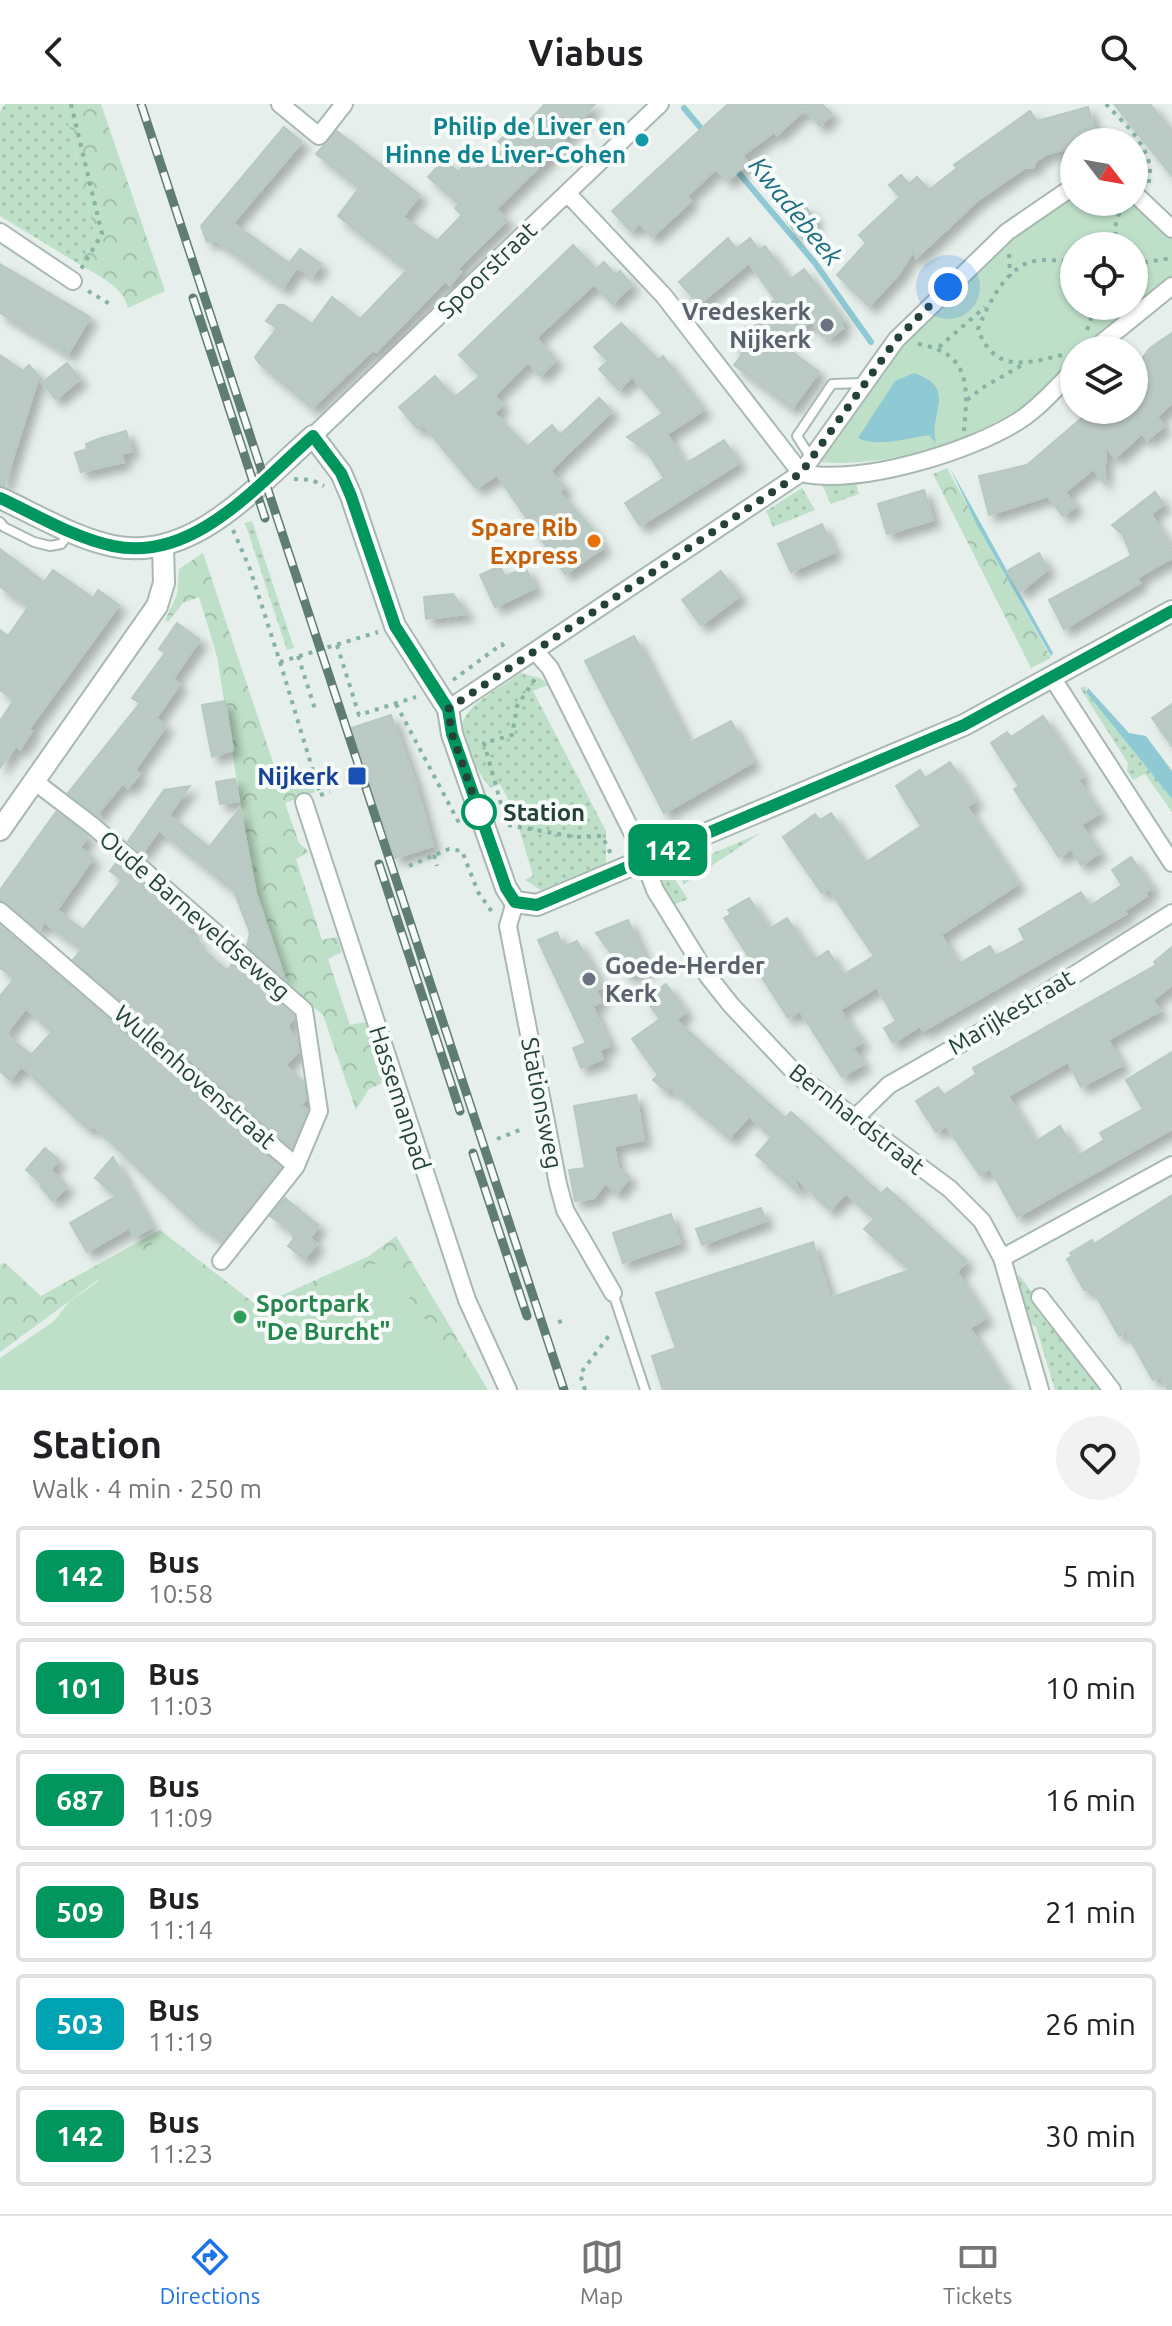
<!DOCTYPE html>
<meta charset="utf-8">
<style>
:root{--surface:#fff;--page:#f2f2f2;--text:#202124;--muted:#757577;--line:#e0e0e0;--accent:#1a73e8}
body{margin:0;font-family:Ubuntu,sans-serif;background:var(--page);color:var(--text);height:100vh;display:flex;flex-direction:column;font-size:30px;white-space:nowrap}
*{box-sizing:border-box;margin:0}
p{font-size:26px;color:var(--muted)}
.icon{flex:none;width:44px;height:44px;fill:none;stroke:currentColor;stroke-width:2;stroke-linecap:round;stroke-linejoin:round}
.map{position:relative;height:1286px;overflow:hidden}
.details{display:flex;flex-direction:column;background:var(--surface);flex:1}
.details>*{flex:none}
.badge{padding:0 16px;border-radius:12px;font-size:28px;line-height:52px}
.needle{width:52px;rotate:121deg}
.buttons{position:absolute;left:1060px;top:24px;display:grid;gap:16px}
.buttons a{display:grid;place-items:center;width:88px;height:88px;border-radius:50%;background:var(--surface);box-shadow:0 2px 6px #0004;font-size:40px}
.you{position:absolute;width:40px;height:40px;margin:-20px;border:6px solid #fff;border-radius:50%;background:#1a73e8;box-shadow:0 0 0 12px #1a73e833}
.map>.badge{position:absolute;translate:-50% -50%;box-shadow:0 0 0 4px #fff}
.round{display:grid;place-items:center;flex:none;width:84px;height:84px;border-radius:42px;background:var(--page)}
.headline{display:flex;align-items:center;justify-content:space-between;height:136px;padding:0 32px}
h1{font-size:38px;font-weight:600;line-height:60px}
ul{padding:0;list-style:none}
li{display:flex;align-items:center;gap:24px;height:100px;margin:0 16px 12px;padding:0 16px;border:4px solid var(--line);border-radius:8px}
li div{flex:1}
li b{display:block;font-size:30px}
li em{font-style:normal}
li .badge{min-width:88px;font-weight:700;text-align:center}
header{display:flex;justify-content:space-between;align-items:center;height:104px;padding:0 32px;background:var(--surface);font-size:36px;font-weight:600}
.dock{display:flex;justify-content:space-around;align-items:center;height:112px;border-top:2px solid var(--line);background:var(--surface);font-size:22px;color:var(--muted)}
.dock a{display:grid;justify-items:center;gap:4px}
.dock .active{color:var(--accent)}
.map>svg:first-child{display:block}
.grass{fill:url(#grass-dots)}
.forest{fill:url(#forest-crowns)}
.green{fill:#bfe0c8;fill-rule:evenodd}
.water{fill:#8ec9d4}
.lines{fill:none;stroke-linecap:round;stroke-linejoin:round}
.stream{stroke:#8ec9d4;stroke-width:6}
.building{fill:#bbcac4;stroke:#b8c9c2;stroke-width:2;filter:url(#shadow)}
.service-casing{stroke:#a8b8b2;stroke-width:12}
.minor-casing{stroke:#a8b8b2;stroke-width:20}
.tertiary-casing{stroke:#a8b8b2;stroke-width:24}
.path{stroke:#86b3a5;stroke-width:4;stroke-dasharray:4 6;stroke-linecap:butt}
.service{stroke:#fff;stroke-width:8}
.minor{stroke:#fff;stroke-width:16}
.tertiary{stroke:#fff;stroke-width:20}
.rail-casing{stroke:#5f7d75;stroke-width:9}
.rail{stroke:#f7fbf9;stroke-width:6;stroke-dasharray:18;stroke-linecap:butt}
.line-casing{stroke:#fff;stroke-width:18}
.line{stroke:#00965e;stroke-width:12}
.walk{stroke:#24423a;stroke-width:8;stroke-dasharray:0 14.4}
.culture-dot{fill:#0f9aa8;stroke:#f7fbf9;stroke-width:3}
.worship-dot{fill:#6b7280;stroke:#f7fbf9;stroke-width:3}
.food-dot{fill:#e8710a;stroke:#f7fbf9;stroke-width:3}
.transit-dot{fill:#1a4fb4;stroke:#f7fbf9;stroke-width:3}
.stop-dot{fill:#fff;stroke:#00965e;stroke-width:4}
.leisure-dot{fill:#2e9e5b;stroke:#f7fbf9;stroke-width:3}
.labels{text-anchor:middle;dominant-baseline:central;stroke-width:8;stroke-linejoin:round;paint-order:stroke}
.culture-label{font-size:24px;font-weight:bold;fill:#0d838f;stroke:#f7fbf9;text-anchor:end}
.street-label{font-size:24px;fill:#24423a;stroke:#f7fbf9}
.worship-label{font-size:24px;font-weight:bold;fill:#5b616d;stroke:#f7fbf9;text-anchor:end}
.food-label{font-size:24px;font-weight:bold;fill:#c56008;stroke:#f7fbf9;text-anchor:end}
.transit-label{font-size:24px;font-weight:bold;fill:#164399;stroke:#f7fbf9;text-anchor:end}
.stop-label{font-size:24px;font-weight:bold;fill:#24423a;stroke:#f7fbf9;text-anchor:start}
.leisure-label{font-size:24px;font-weight:bold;fill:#27864d;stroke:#f7fbf9;text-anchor:start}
.water-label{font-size:26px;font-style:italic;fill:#1c6f80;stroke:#f7fbf9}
</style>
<header><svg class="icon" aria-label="back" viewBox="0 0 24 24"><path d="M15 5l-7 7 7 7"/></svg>Viabus<svg class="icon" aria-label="search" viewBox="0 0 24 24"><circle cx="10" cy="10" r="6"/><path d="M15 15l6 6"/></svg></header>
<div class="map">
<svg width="1172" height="1286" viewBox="0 0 1172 1286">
<defs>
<pattern id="grass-dots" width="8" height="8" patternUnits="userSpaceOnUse" patternTransform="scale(2)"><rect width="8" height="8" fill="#bfe0c8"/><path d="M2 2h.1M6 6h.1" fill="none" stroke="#a4c1ad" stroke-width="1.8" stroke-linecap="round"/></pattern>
<pattern id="forest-crowns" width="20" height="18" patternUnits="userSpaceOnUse" patternTransform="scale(2)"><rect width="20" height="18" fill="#bfe0c8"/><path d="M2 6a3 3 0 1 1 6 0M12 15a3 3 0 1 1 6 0" fill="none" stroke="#a4c1ad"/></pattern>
<filter id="shadow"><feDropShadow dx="7" dy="7" stdDeviation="4" flood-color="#0004"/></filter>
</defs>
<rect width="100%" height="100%" fill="#e6efeb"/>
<!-- grass -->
<path class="grass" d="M5 0H64L95 133 79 160 0 112V8Z
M855 376 859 390 831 400 822 381Z
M802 384 815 406 773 423 766 407Z
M252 417 294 544 287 546 245 419Z
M521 569 542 575 548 581 533 587 606 727V760L541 786 525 776 533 772 514 707 500 680 490 684C440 614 460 610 521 569Z
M1086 582V588L1172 695V708L1145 670 1133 676 1127 667 1128 659 1080 584Z
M761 729 684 780 675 765Z
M670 768 688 795 673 801 659 772Z
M1019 1171 1107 1286H1055L1036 1223 1028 1218 1015 1175Z"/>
<!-- forest -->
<path class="forest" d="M64 0H101L165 187 128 204C123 182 97 171 79 160L95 133Z
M947 364 1051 554 1031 564 933 370Z
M203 449 279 676 308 668 315 688 285 699 299 739 309 748 296 755 322 836 337 833 342 848 328 855 350 921 366 918 385 978 369 985 356 1006 323 911 286 880 253 778 217 552 199 493 183 499 168 518 165 516 177 491 179 465Z
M160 1126 258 1202 369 1152 396 1132 488 1286H468L112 1187 98 1176 0 1248V1161L5 1159 41 1192Z"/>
<!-- green -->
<path class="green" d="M1074 92V98H1134L1172 124V173L1087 246H1074V257C1057 270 1042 290 1024 302 967 339 889 364 820 358L889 252 995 145ZM1074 142H1134V202H1074Z
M154 1139 169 1150 174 1149 209 1179 219 1174 258 1208 383 1157 476 1286H0V1254L54 1217 70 1197Z"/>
<!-- water -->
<path class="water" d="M914 269C959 285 928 307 936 339L929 331C908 334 877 344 858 334L895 277Z
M950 364 1053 549 1051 552 977 421Z
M1088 584 1129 629 1146 632 1172 667V695L1086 588Z"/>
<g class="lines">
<!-- stream -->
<path class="stream" d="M684 4 705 29
M733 62 815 159 871 238"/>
</g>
<!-- building -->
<path class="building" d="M545 0H595L552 50 496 105 507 116 457 165 461 168 450 181 445 177 376 248 373 246 312 304 259 259 255 253 277 224 266 217 278 201H284L312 220 332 193 360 215 407 166 338 112 359 84 316 50 337 27 420 91 403 113 437 137 462 111 455 104 459 100 428 73 444 56 458 68 465 60 471 65 486 63 505 44 498 38 519 17 524 22Z
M728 0H822L832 10 820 22 805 5 777 31 774 28 742 52 748 59 727 77 716 65 687 92 691 97 652 133 639 119 631 127 612 107Z
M1114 0H1150L1172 28V72Z
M1088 3 1097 34 1074 38V43L1047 50 1036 57 1033 64 1026 63 978 96 916 154 913 147 899 170 869 202 837 171 866 139 859 131 900 93 889 81 901 71 909 80 917 73 929 86 957 64 954 61 1030 7 1037 17Z
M284 23 302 38 233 119 296 164 283 184 215 136 207 138 201 122Z
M805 102 816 116 797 131 787 117Z
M728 134 736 145 750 134 759 146 765 142 790 176 804 165 844 217 840 220 843 224 830 234 827 230 823 233 811 217 780 239 819 268 792 304 734 261 743 249 732 240 745 223 751 227 775 195 749 159 699 200 679 178Z
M573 141 596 165 604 158 616 171 620 167 632 181 612 200 594 180 536 234 556 256 540 272 528 258 494 292 503 301 494 309 527 343 552 321 560 331 599 294 612 307 550 367 565 383 559 388 595 428 603 444 565 470 497 371 476 384 423 321 418 325 399 303 435 272 454 294 480 272 459 251Z
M300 145 321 160 312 173 290 158Z
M0 160 90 213 68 250 0 209Z
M621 219 658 256 663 252 704 306 667 330 685 360 724 336 739 359 640 422 625 399 664 374 646 346 627 333 663 309 632 272 619 286 599 265 608 257 594 243Z
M1172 229V298L1157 313 1164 322 1147 336 1142 329 1115 354 1106 343 1104 379 1093 365 1065 388 1076 402 1063 412 1048 392 989 411 979 372 1027 361 1091 306H1134V265L1150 244Z
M0 251 23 267 29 261 39 272 4 382 0 381Z
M67 259 80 275 56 295 42 279Z
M126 327 132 347 121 350 124 358 81 368 75 349 87 345 86 340 98 335Z
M924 386 933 416 887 430 878 400Z
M1155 388 1164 400 1151 410 1172 445V454L1137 474 1140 479 1064 525 1049 496 1131 452 1123 431 1112 421Z
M822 420 835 448 791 468 778 440Z
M0 445 44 478 53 466 93 494 98 486 119 501 29 625 32 627 20 645 16 642 0 664V617L14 596 0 586V526L8 532 29 502 0 483Z
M1039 449 1048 465 1020 488 1007 467Z
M500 462 505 473 525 463 535 484 495 503 480 471Z
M721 467 740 492 701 521 682 496Z
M453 490 467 510 426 515 424 493Z
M177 519 200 536 173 575 180 580 156 614 166 622 135 666 140 670 128 684 123 679 98 709 101 714 68 689 140 599 132 594 165 549 159 545Z
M634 532 689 639 731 617 753 658 664 709 585 557Z
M225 597 233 646 212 653 202 601Z
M1172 600V642L1152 614Z
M391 611 416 681 433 742 395 754 352 624Z
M1043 612 1083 672 1078 676 1100 709 1081 721 1100 749 1081 761 1071 745 1059 753 1014 685 1019 682 991 639 1007 628 1011 633Z
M950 658 976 697 967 703 1018 780 941 831 958 860 990 842 996 852 1025 836 1019 825 1081 788 1090 802 1122 781 1112 766 1131 753 1152 784 1145 789 1147 792 1124 807 1126 810 923 927 920 922 893 939 884 924 896 917 877 883 840 906 862 938 853 944 864 960 842 973 800 907 788 914 724 814 731 810 728 806 749 794 769 825 787 814 814 856 828 847 843 871 874 852 829 785 822 789 783 733 815 710 820 716 831 709 865 759 921 722 896 682 920 666 925 674Z
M235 675 239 697 220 700 216 678Z
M190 682 169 711 209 743 240 704 256 789 285 875 247 842 250 829 234 787 159 726 142 750 128 737 164 686Z
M56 708 88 732 80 744 93 754 57 806 83 826 122 776 110 767 117 758 192 823 188 828 199 837 197 840 227 867 233 859 294 912 288 922 299 947 285 961 304 979 306 995 301 1001 307 1007 292 1044 73 856 82 845 44 818 39 826 0 796V786Z
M628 816 649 864 628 872 596 829Z
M0 822 281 1063 223 1137 195 1119 96 1024H87L21 962 52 928 26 904 5 930 31 951 10 976 0 967V892L15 874 0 864Z
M557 828 563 843 577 837 603 883 596 886 601 898 592 902 610 942 599 946 603 955 581 964 573 944 586 939 538 836Z
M1172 843V881L1153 896 1160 907 1108 936 1122 961 1081 983 1068 958 1008 992 1035 1038 1060 1022 1078 1052 1104 1036 1100 1029 1143 1005 1126 976 1172 948V1025L1017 1113 990 1064 980 1071 946 1022 936 1028 916 997 938 983 944 991 976 970 973 964 1156 861 1154 858Z
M666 880 686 908 676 916 785 1014 791 1008 881 1090 887 1084 967 1157 957 1168 986 1214 970 1224 1008 1286H663L652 1252 676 1244 656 1189 813 1138 830 1194 910 1166 864 1125 874 1115 846 1089 830 1106 793 1071 799 1089 756 1051 772 1033 749 1012 729 1034 670 984 666 987 653 976 658 971 632 935 660 915 645 895Z
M636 991 644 1036 614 1042 618 1064 630 1073 617 1089 605 1079 594 1094 575 1097 569 1066 585 1064 574 1002Z
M45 1044 59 1056 50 1066 67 1082 53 1097 40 1082 42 1080 26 1066Z
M113 1053 152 1123 134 1133 129 1124 87 1148 70 1119 116 1092 95 1074Z
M1172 1091V1286H1168L1161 1272 1153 1276 1126 1228 1119 1232 1093 1186H1084L1067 1155 1072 1152 1070 1149 1092 1136 1094 1140Z
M285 1094 319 1122 310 1134 317 1140 304 1155 288 1142 294 1134 290 1126 270 1112Z
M761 1104 766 1117 702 1141 696 1125Z
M671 1110 680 1139 623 1159 613 1129Z"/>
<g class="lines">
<!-- service casing -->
<g class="service-casing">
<path id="service" d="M811 354 797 332 832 280 862 279
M0 418 4 423 34 438 50 442 61 440 69 430
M613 1189 645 1286"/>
</g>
<!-- minor casing -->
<g class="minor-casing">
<path id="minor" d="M280 0 319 32 344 0
M1134 89 1172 125
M568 90 664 192 801 369C858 382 971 348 1020 316 1040 303 1057 283 1074 266
M0 128 73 177
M1093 246 1172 182
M313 332 660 0
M535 547 550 564 638 740 655 786 708 872 731 901 797 971 950 1085 982 1117 1002 1154 1040 1286
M1053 575 1172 759
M448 605 801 369 896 236 1007 128 1074 82
M34 677 93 722 304 906 319 1007 296 1062
M304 698 467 1196 508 1286
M515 798 508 822 558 1080 565 1106 613 1189
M0 807 296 1062 221 1157
M855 1014 889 981 1014 909 1172 809
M1002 1154 1172 1061
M1040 1193 1112 1286"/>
</g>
<!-- tertiary casing -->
<g class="tertiary-casing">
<path id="tertiary" d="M0 394C35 410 74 434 113 442 194 459 258 380 313 332L341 369 351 392 395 522 448 605 452 630 506 784 515 798 537 801 964 621 1172 507
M0 726 157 502 164 479 163 441"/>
</g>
<!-- path -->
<path class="path" d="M71 0 102 130 81 165
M1106 0C1127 23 1158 47 1148 81
M1116 142 1115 123 1122 100
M1009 150 1010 172
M1134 160 1172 154
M88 187 110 200
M1087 226 1095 202
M918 240C971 249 968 283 964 327
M939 243 985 203
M1062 251C1025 260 994 269 978 225 987 202 1007 161 1035 157 1047 155 1061 157 1074 157
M967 296 982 284 1022 261
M294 375 312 376 324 382
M233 426 250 465 280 558 378 528
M337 541 359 611 416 593
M298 552 315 605
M280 558 320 690
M453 576 502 540 506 546
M396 600 459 719
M320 691 330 688
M501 700 484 639 512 631 517 602 535 575
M508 721 575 733 602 732 611 750
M434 751 437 762
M409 762 449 745 462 747 478 788 492 808 496 806
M497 1035 522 1025
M558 1218 564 1217
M585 1286 580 1270 611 1229"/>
<!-- service -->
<use href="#service" class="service"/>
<!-- minor -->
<use href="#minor" class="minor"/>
<!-- tertiary -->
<use href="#tertiary" class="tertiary"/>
<!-- rail casing -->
<g class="rail-casing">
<path id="rail" d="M141 0 564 1286
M193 194 265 414
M379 760 460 1007
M473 1049 527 1212"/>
</g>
<!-- rail -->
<use href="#rail" class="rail"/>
</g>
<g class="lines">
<!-- line casing -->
<g class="line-casing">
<path id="line" d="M0 394C35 410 74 434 113 442 194 459 258 380 313 332L341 369 351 392 395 522 448 605 452 630 506 784 515 798 537 801 964 621 1172 507"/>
</g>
<!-- line -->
<use href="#line" class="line"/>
<!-- walk -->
<path class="walk" d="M479 708 480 711 452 630 448 605 801 369 896 236 948 183"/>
</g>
<!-- markers -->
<circle class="culture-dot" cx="642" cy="36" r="8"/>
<g class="worship-dot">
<circle cx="827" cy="221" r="8"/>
<circle cx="589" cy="875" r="8"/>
</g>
<circle class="food-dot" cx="594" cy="437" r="8"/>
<rect class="transit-dot" x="347" y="662" width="20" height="20" rx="4"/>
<circle class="stop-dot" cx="479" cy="708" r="16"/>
<circle class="leisure-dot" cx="240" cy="1213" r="8"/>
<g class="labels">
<!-- culture labels -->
<g class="culture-label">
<text x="626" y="22">Philip de Liver en<tspan x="626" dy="28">Hinne de Liver-Cohen</tspan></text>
</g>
<!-- street labels -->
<g class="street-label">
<text transform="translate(487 166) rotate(-44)">Spoorstraat</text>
<text transform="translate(195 811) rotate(41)">Oude Barneveldseweg</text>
<text transform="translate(1011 908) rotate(-31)">Marijkestraat</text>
<text transform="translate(195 973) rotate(41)">Wullenhovenstraat</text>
<text transform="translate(400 994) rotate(72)">Hassemanpad</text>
<text transform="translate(542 999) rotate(79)">Stationsweg</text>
<text transform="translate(857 1015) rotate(38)">Bernhardstraat</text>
</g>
<!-- worship labels -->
<g class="worship-label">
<text x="811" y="207">Vredeskerk<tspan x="811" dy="28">Nijkerk</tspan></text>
<text x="605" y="861" text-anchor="start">Goede-Herder<tspan x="605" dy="28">Kerk</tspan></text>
</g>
<!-- food labels -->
<g class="food-label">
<text x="578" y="423">Spare Rib<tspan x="578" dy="28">Express</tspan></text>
</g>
<!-- transit labels -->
<g class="transit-label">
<text x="339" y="672">Nijkerk</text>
</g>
<!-- stop labels -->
<g class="stop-label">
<text x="503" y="708">Station</text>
</g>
<!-- leisure labels -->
<g class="leisure-label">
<text x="256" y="1199">Sportpark<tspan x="256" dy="28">"De Burcht"</tspan></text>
</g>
<!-- water labels -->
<g class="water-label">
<text transform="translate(796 107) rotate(51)">Kwadebeek</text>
</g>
</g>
</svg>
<div class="buttons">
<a><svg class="needle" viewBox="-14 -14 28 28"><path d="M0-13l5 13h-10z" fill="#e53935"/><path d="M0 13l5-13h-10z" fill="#757577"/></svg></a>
<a><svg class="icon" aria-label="locate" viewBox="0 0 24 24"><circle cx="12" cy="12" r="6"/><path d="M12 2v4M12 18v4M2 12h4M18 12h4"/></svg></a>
<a><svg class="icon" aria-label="layers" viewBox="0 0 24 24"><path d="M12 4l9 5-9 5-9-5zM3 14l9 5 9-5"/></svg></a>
</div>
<div class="you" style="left:948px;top:183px"></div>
<b class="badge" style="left:668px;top:746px;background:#00965e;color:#fff">142</b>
</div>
<section class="details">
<div class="headline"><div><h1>Station</h1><p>Walk · 4 min · 250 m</p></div><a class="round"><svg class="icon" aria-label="heart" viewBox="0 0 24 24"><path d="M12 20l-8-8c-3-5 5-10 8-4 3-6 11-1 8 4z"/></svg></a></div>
<ul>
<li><span class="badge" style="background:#00965e;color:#fff">142</span><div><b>Bus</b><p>10:58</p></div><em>5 min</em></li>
<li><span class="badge" style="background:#00965e;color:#fff">101</span><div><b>Bus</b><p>11:03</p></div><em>10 min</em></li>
<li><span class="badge" style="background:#00965e;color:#fff">687</span><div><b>Bus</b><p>11:09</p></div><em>16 min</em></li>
<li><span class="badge" style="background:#00965e;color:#fff">509</span><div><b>Bus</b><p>11:14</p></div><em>21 min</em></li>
<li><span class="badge" style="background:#00a3b4;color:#fff">503</span><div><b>Bus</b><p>11:19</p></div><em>26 min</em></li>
<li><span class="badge" style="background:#00965e;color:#fff">142</span><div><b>Bus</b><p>11:23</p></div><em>30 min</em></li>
</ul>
</section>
<nav class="dock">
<a class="active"><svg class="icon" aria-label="directions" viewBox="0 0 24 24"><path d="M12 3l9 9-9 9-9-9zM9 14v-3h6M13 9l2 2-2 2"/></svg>Directions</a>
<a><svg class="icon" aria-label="map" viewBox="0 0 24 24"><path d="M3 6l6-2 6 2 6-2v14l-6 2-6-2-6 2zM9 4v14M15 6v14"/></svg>Map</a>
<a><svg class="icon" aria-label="tickets" viewBox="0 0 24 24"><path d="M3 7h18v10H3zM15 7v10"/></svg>Tickets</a>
</nav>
